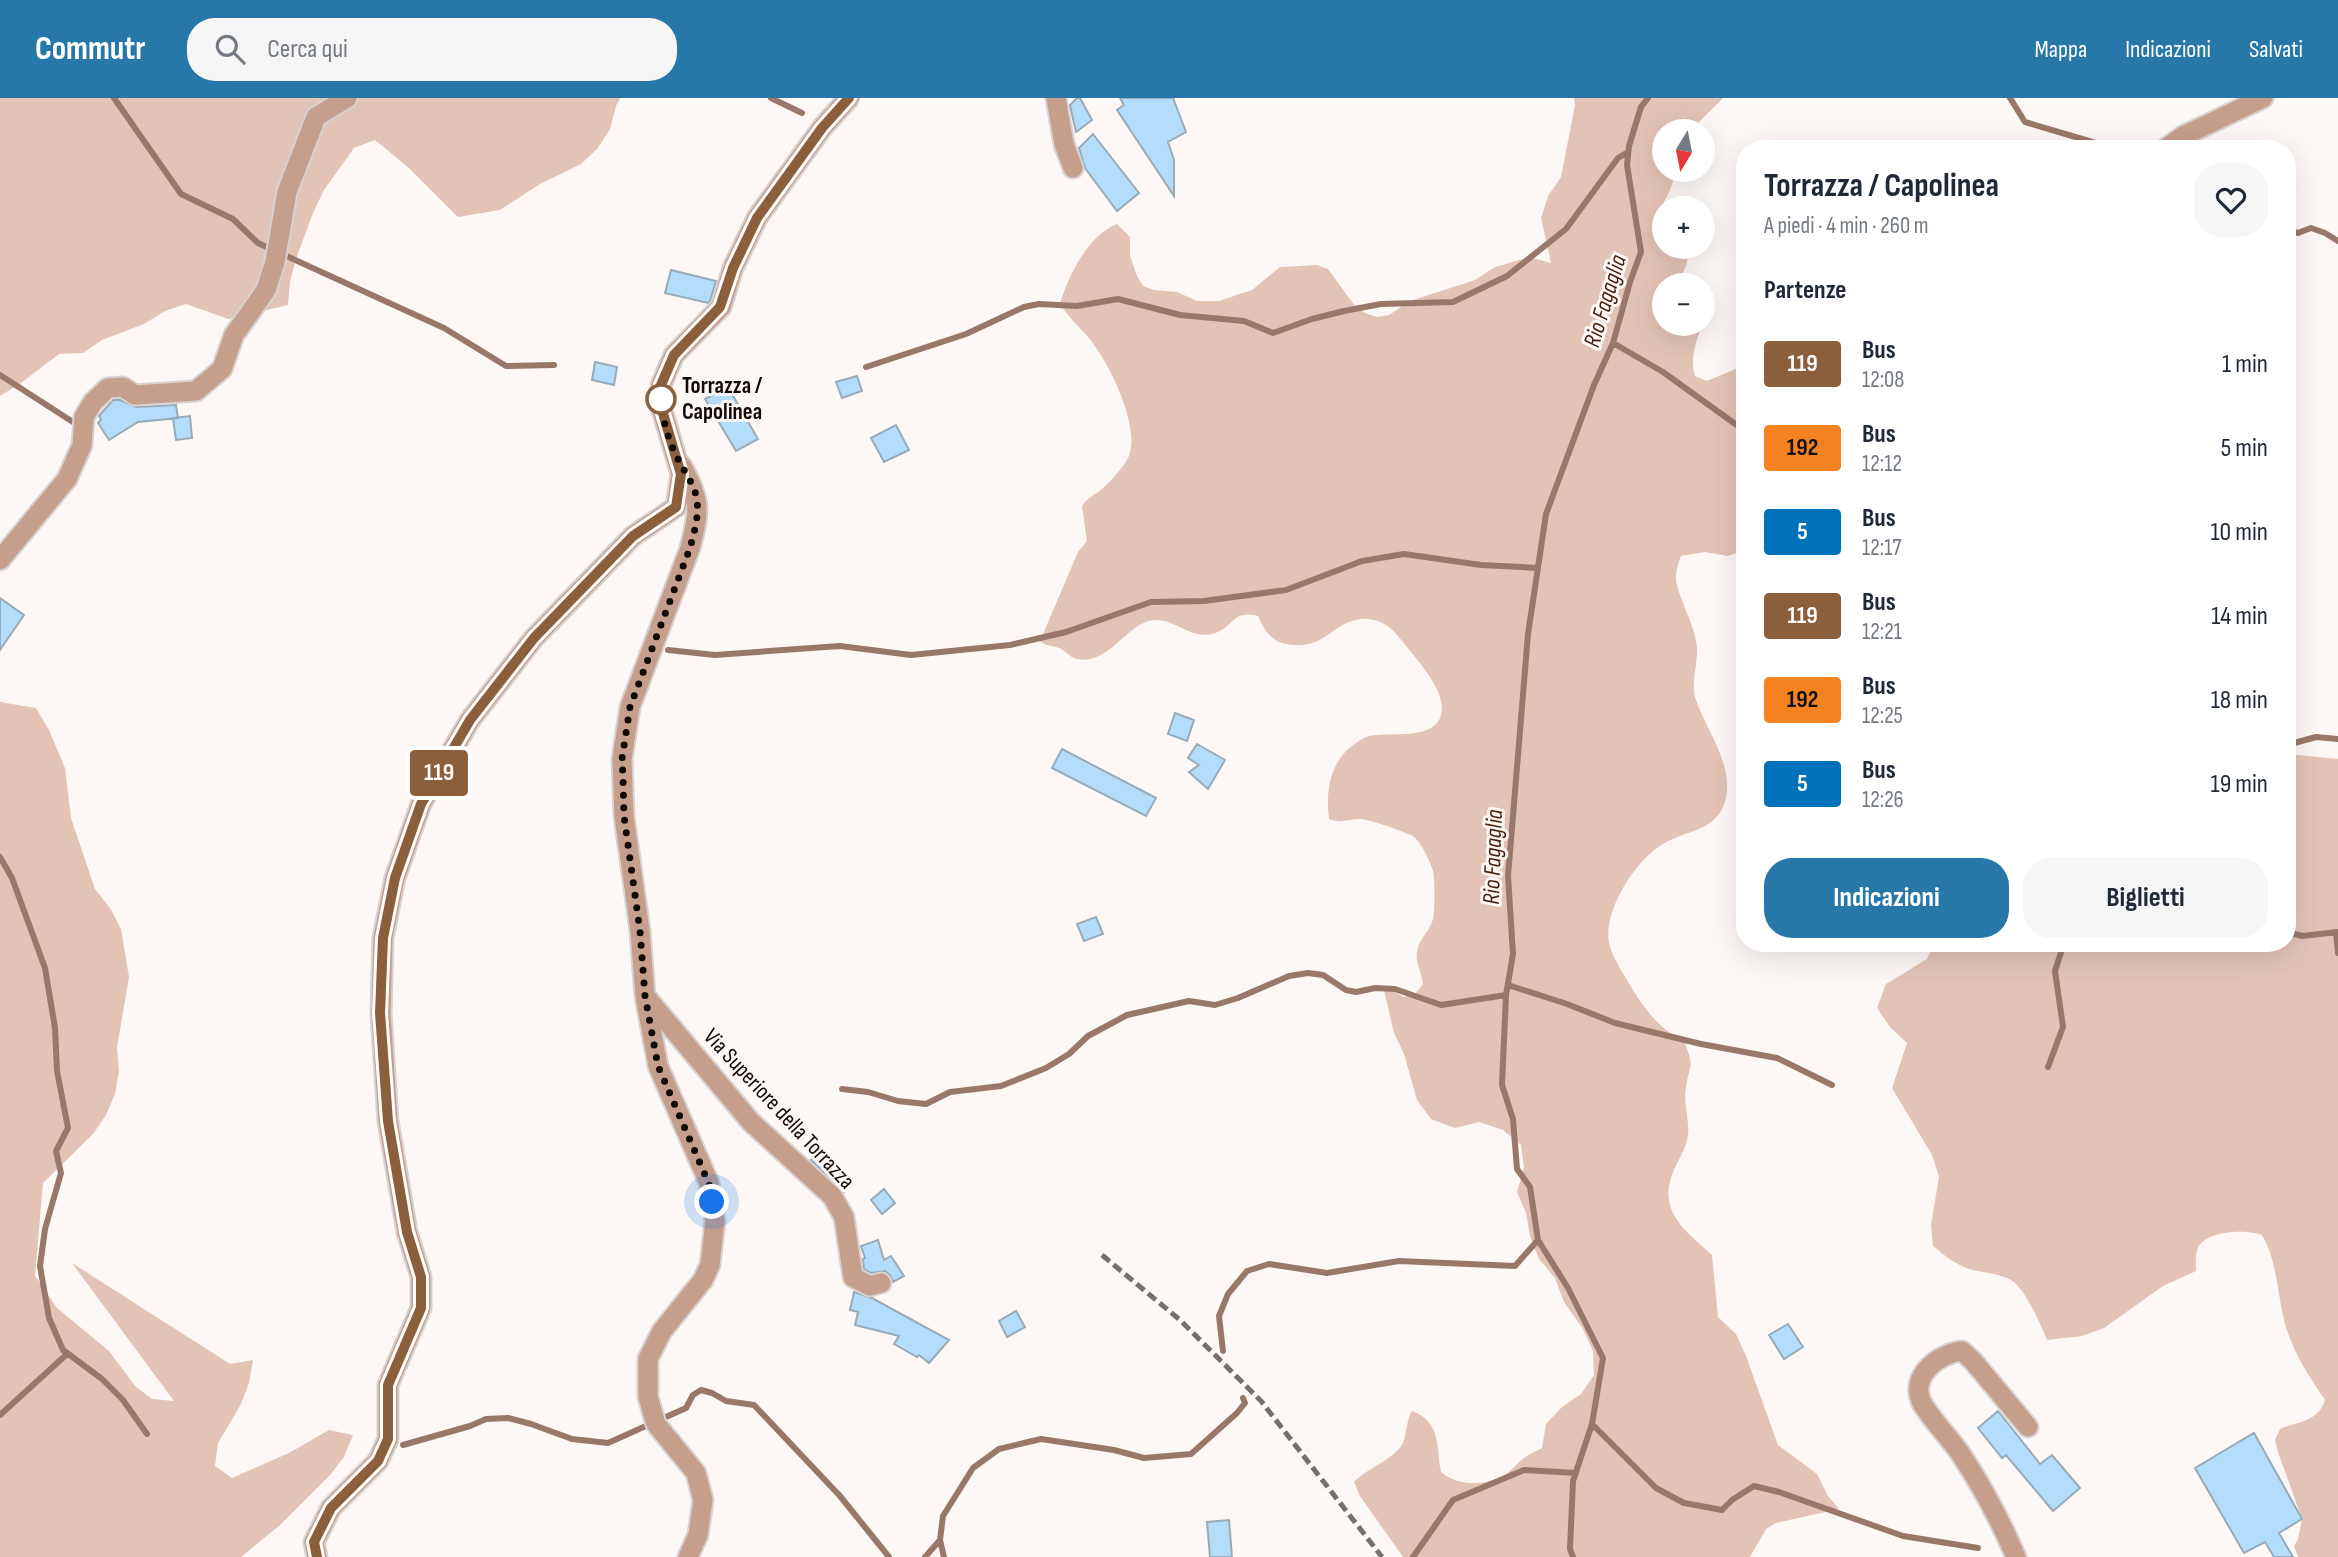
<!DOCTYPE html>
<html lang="it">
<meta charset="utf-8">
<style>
:root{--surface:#fff;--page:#f6f6f7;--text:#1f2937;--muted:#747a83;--accent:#2778a9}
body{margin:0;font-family:"Sofia Sans Condensed",sans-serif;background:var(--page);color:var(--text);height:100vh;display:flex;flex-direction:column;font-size:26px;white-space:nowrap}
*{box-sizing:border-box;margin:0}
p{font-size:23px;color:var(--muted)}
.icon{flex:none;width:38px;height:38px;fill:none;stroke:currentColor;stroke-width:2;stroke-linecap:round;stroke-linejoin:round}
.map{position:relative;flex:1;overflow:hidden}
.details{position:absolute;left:1736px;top:42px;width:560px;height:812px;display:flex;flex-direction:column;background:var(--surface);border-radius:28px;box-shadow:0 7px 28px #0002}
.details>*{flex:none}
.badge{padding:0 14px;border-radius:5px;font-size:24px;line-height:46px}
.needle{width:46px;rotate:190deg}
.controls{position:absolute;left:1652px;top:21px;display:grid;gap:14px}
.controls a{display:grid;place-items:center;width:63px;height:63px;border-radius:50%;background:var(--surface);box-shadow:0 7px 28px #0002;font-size:35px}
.you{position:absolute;width:35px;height:35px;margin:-18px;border:5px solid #fff;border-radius:50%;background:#1a73e8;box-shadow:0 0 0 10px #1a73e833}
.map>.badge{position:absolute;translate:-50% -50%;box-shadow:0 0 0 4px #fff}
h2{padding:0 28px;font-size:26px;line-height:63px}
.round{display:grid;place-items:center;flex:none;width:74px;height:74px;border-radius:28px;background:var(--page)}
.summary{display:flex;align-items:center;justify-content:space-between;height:119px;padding:0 28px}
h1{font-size:33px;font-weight:700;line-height:52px}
.primary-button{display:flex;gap:14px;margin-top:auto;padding:14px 28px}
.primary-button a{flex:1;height:80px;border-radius:28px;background:var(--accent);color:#fff;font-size:28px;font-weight:700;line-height:80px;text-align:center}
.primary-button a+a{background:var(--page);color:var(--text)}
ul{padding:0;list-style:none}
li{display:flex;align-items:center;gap:21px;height:84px;padding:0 28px}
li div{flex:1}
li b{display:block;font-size:26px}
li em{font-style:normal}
li .badge{min-width:77px;font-weight:700;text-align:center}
header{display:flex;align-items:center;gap:42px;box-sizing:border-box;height:98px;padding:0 35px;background:var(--accent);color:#fff}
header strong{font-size:33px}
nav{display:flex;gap:38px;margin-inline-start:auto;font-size:24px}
.search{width:490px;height:63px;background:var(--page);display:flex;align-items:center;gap:18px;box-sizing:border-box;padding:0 24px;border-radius:28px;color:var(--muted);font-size:26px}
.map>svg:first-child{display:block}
.green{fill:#e3c3b6}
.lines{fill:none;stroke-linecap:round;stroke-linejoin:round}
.stream{stroke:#9a7869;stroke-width:6}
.building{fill:#b4ddfc;stroke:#98abb9;stroke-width:2}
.minor-casing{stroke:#d7d2d0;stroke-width:23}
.minor{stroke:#c69e8c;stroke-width:19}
.rail{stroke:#766f6d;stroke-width:5;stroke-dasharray:10 5;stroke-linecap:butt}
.line-casing{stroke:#fff;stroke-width:16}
.line{stroke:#8b5e3c;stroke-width:10}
.walk{stroke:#120a07;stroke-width:7;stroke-dasharray:0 12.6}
.stop-dot{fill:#fff;stroke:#8b5e3c;stroke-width:3.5}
.labels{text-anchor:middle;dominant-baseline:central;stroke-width:6;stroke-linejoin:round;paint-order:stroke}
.stop-label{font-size:23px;font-weight:bold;fill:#120a07;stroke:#fdf8f6;text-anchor:start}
.street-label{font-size:23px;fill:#120a07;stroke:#fdf8f6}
.water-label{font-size:24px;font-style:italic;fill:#4a1f09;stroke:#fdf8f6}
</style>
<header>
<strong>Commutr</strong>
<div class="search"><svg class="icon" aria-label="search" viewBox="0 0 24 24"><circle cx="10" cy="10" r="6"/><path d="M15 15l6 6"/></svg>Cerca qui</div>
<nav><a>Mappa</a><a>Indicazioni</a><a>Salvati</a></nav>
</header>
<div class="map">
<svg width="2338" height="1459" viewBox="0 0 2338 1459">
<rect width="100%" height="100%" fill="#fdf8f6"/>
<!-- green -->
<path class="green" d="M0 0H620L616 8 610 31 598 50 581 66 540 86 500 112 458 119 409 70 375 42 354 50 324 92 313 115 296 161 290 183 288 207 228 221 186 206 165 213 144 226 102 242 83 255 59 256 21 285 0 298Z
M1574 0H1723L1699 24 1696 33H1664V72H1674C1674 97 1658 107 1652 129L1660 139 1664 140V149H1685C1693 167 1679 171 1682 187H1664V226H1703V217L1705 219C1698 239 1689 258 1695 278L1707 283 1745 267V452L1728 458 1705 454 1681 458C1679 464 1676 472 1676 479 1675 494 1696 528 1697 550 1698 566 1690 587 1696 602 1706 631 1729 660 1727 692 1724 733 1690 730 1663 746 1636 761 1603 813 1609 844 1611 855 1618 867 1624 877 1640 904 1655 929 1684 943 1695 970 1690 963 1686 989 1683 1006 1690 1024 1688 1037 1686 1052 1677 1063 1672 1077 1658 1115 1688 1135 1712 1157L1718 1219 1736 1236 1746 1258 1778 1347 1817 1376 1828 1398 1839 1411 1776 1425 1766 1431 1750 1459H1403L1360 1398 1354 1384C1366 1371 1396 1360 1403 1345 1407 1335 1406 1323 1412 1313 1442 1324 1436 1350 1441 1374 1456 1387 1481 1388 1500 1380 1511 1375 1517 1364 1527 1358 1531 1355 1537 1353 1542 1350L1546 1326 1562 1309 1581 1296 1594 1277 1593 1253 1583 1231 1564 1204 1555 1180 1539 1161 1530 1138 1526 1115 1517 1094 1524 1070 1521 1047 1503 1032 1479 1024 1455 1030 1431 1021 1417 1002 1404 956 1394 935 1383 888 1404 899 1415 896 1423 886C1422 875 1415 865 1417 854 1418 842 1430 833 1433 821 1435 815 1435 779 1433 773 1430 763 1420 741 1411 737 1401 733 1370 721 1360 721 1347 721 1342 726 1329 721 1325 692 1331 661 1356 645 1360 642 1365 639 1370 638 1388 634 1423 641 1437 625 1454 604 1423 569 1411 554 1403 545 1396 533 1386 527 1378 522 1369 520 1360 521 1329 526 1325 553 1287 546 1272 544 1264 532 1258 518 1231 511 1235 530 1212 536 1191 541 1176 522 1156 522 1129 521 1110 568 1077 561 1070 560 1065 552 1059 550 1051 547 1047 549 1040 543L1078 454 1087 443 1082 408C1087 401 1091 399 1098 394 1108 387 1120 373 1127 362 1144 333 1108 262 1088 239 1078 227 1068 219 1060 206 1068 178 1088 137 1117 126L1130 139V158L1137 178 1143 188 1154 192 1177 194 1197 203H1219L1252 192 1280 169 1317 167 1328 171 1355 208 1365 215 1377 219 1389 217 1410 203 1475 182 1495 169 1506 166 1529 159 1551 165 1541 120 1548 98 1561 79 1575 7Z
M0 604 36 610 49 632 65 670 71 720 95 791 110 810 121 831 129 879 117 949 119 973 115 996 106 1017 93 1036 43 1085 35 1178 57 1210 109 1253 135 1288 152 1301 174 1303 72 1165 230 1266 253 1262 249 1285 241 1306 218 1345 215 1368 232 1380 289 1355 329 1332 353 1337 344 1359 330 1377 280 1427 241 1459H0Z
M2287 656 2338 661V1459H2298L2294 1448 2298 1441 2302 1421 2278 1354 2275 1342 2280 1331C2299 1323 2318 1324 2325 1302 2309 1279 2293 1254 2285 1226 2277 1196 2278 1165 2262 1137 2247 1131 2206 1132 2198 1150 2195 1156 2196 1167 2196 1173L2163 1188 2104 1230 2082 1238 2047 1242C2042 1228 2024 1189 2011 1182 1998 1175 1983 1175 1969 1171 1955 1166 1944 1157 1933 1148L1931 1127 1939 1079 1932 1057 1892 990 1907 945 1890 929 1877 910 1886 886 1927 861 1934 845H2287Z"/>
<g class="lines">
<!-- stream -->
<path class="stream" d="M114 0 181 96 233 121 258 145 444 230 506 268 554 267
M771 0 802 15
M2010 0 2025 24 2116 51
M2287 131 2298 135 2311 130 2325 135 2338 143
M1613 245 1663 274 1745 333
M866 269 966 236 1024 209 1039 206 1077 208 1118 201 1180 217 1244 223 1273 235 1312 221 1344 213 1381 206 1453 204 1507 178 1566 131 1618 60 1628 54
M0 277 76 326
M668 552 715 557 840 548 911 557 1010 547 1066 534 1151 504 1204 503 1286 492 1362 463 1404 456 1481 467 1538 470
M2287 647 2316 639 2338 641
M0 759 12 780 45 870 55 930 57 973 68 1030 56 1053 61 1075 45 1131 40 1168 49 1220 63 1252 102 1281 123 1302 147 1336
M2287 834 2302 838 2338 834
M2336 834 2338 855
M1508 887 1567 906 1615 925 1701 946 1777 960 1832 987
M2048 969 2063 929 2055 873 2064 845
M842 991 868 994 898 1003 926 1006 950 994 1001 988 1046 970 1069 956 1088 938 1127 917 1189 903 1215 907 1238 900 1289 878 1308 875 1323 877 1346 892 1356 894 1375 890 1395 891 1441 907 1506 897
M1538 1142 1568 1190 1603 1260 1592 1326 1573 1383 1570 1451 1573 1459
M1223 1253 1219 1218 1228 1196 1247 1173 1269 1166 1327 1175 1399 1163 1515 1168 1538 1142 1530 1089 1517 1071 1513 1021 1502 987 1506 897 1513 856 1508 778 1528 536 1546 416 1594 287 1613 245 1630 184 1641 154 1627 67 1629 48 1641 9 1648 0
M0 1317 67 1256
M1592 1326 1656 1390 1684 1405 1722 1412 1732 1402 1754 1388 1779 1394 1903 1438 1978 1450
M403 1347 470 1328 486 1321 508 1320 531 1326 572 1341 608 1345 686 1310 693 1297 701 1292 712 1295 726 1303 754 1307 840 1398 889 1459
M925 1459 940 1442
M944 1459 940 1442 943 1418 973 1370 999 1351 1041 1341 1114 1352 1144 1360 1191 1356 1237 1315 1245 1305 1243 1300
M1413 1459 1453 1402 1524 1372 1576 1375"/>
</g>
<!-- building -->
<path class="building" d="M1077 0H1080L1092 22 1076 34 1070 7Z
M1120 0H1173L1186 34 1168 44 1174 62V98L1117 12 1124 7Z
M1093 36 1139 95 1117 113 1085 70 1079 50Z
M671 172 716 183 710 203 708 205 665 195Z
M595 264 617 269 614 287 592 282Z
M857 278 862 293 842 300 836 284Z
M728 289 758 341 736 353 705 301Z
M113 302H120L136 309 176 307 178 320 138 324 109 342 98 325 101 322 99 318Z
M190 318 192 340 176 342 173 320Z
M896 327 909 352 884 364 871 340Z
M0 500 24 517 0 552Z
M1175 615 1194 622 1187 643 1168 636Z
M1197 646 1225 662 1208 691 1189 674 1199 667 1188 660Z
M1062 651 1156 700 1146 718 1052 670Z
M1096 819 1103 836 1084 843 1077 826Z
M820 1053 853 1086 844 1094 811 1062Z
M884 1091 895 1105 882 1116 871 1102Z
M878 1142 884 1162 891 1158 904 1178 893 1184 890 1177 885 1173 871 1175 864 1171 863 1161 865 1160 861 1148Z
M854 1194 872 1200 949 1242 929 1265 919 1257 917 1259 894 1246 899 1238 855 1227 858 1214 850 1212Z
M1016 1213 1025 1229 1007 1239 999 1223Z
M1788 1226 1803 1249 1784 1261 1769 1237Z
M1998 1313 2040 1366 2052 1357 2080 1390 2053 1413 2006 1357 2002 1360 1978 1330Z
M2254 1335 2302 1421 2279 1435 2293 1459H2274L2265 1444 2244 1455 2195 1370Z
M1229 1422 1232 1459H1210L1207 1424Z"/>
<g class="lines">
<!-- minor casing -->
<g class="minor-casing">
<path id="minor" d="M1056 0 1064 46 1073 70
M2165 51 2183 38 2263 0
M681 367C701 402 700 412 690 450L630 609 622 661 624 718 640 833 645 898 658 968 709 1085 715 1123 710 1167 703 1182 662 1233 648 1261V1299L656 1326 696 1375 703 1402 698 1437 688 1459
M0 462 67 381 82 347 84 319 93 304 108 290 123 289 135 297 196 293 222 271 234 237 266 192 275 164 287 94 316 19 347 0
M646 899 751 1024 832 1098 844 1119 853 1179 870 1188 881 1185
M317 1459 314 1444 331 1410 378 1363 388 1341V1287L421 1210V1179L407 1134 388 1023 381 915 383 840 395 780 421 706 470 622 534 540 633 438 676 409 681 376 662 312 661 287 674 257 721 209 733 170 757 120 822 30 849 0
M2016 1459C2000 1422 1982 1388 1960 1355 1951 1342 1926 1315 1921 1303 1910 1277 1940 1255 1962 1253L1973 1263 2028 1329"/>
</g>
<!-- minor -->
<use href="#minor" class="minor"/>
<!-- rail -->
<path class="rail" d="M1102 1157 1180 1222 1261 1303 1382 1459"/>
</g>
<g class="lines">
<!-- line casing -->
<g class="line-casing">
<path id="line" d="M317 1459 314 1444 331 1410 378 1363 388 1341V1287L421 1210V1179L407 1134 388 1023 380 915 383 840 395 780 421 706 470 622 534 540 633 438 676 409 681 376 662 312 661 287 674 257 720 209 733 170 757 120 822 30 849 0"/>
</g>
<!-- line -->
<use href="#line" class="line"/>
<!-- walk -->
<path class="walk" d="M661 301C662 321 669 345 679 363 686 376 695 388 697 402 699 419 694 435 690 450L630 609 622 661 623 680 624 718 640 833 645 898 658 968 709 1086 712 1104"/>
</g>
<!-- markers -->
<circle class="stop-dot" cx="661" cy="301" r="14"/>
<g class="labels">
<!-- stop labels -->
<g class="stop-label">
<text x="682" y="288">Torrazza /<tspan x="682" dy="26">Capolinea</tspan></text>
</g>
<!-- street labels -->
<g class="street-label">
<text transform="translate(779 1011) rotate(47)">Via Superiore della Torrazza</text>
</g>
<!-- water labels -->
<g class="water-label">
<text transform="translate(1605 203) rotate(-73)">Rio Fagaglia</text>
<text transform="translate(1493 759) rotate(-88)">Rio Fagaglia</text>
</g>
</g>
</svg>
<div class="controls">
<a><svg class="needle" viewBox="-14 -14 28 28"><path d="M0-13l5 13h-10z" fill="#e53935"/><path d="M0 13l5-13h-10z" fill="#747a83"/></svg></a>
<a>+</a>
<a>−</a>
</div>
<div class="you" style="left:712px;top:1104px"></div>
<b class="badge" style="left:439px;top:675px;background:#8b5e3c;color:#fff">119</b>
<section class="details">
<div class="summary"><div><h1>Torrazza / Capolinea</h1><p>A piedi · 4 min · 260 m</p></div><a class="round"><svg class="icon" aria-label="heart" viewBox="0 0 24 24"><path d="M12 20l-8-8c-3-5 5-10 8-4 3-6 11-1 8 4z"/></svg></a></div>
<h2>Partenze</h2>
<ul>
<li><span class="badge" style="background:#8b5e3c;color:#fff">119</span><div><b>Bus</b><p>12:08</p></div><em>1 min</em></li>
<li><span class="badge" style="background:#f58220;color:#111">192</span><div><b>Bus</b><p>12:12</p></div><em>5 min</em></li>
<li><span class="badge" style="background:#0072bc;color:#fff">5</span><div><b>Bus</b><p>12:17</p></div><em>10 min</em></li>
<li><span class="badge" style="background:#8b5e3c;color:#fff">119</span><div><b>Bus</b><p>12:21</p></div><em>14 min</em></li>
<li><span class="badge" style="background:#f58220;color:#111">192</span><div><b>Bus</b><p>12:25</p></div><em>18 min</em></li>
<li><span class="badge" style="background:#0072bc;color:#fff">5</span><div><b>Bus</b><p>12:26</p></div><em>19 min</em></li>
</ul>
<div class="primary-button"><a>Indicazioni</a><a>Biglietti</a></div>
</section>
</div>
